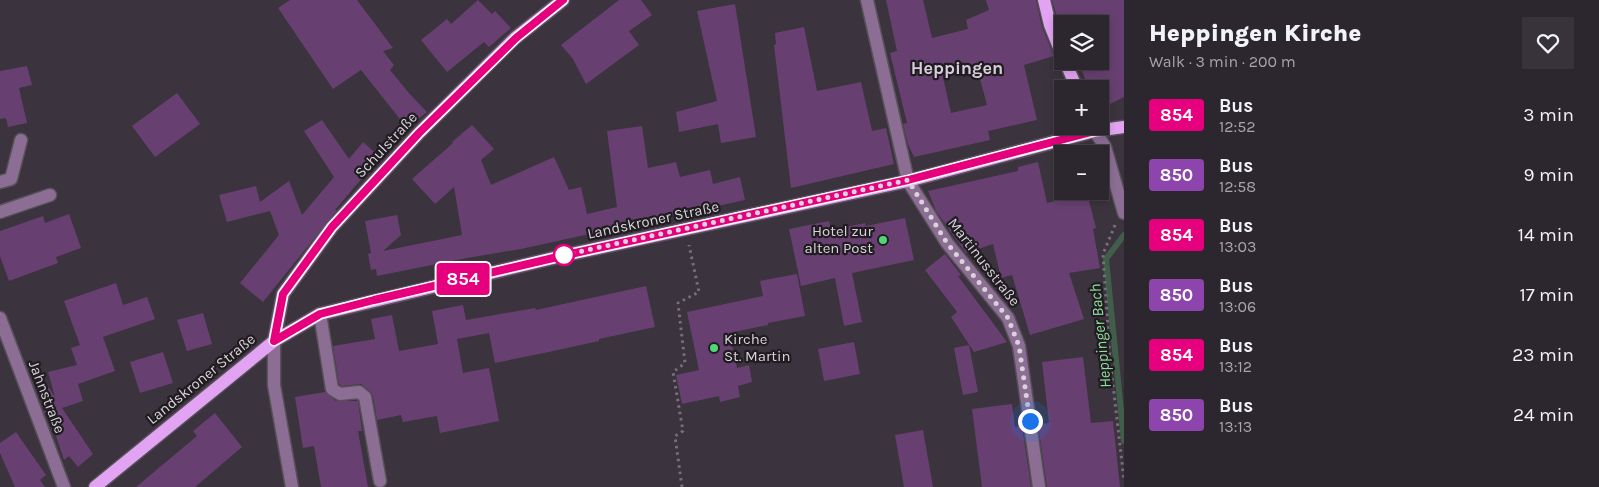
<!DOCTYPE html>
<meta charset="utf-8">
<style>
:root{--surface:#2c262e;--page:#38323a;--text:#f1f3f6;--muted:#a6a5aa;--line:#48434a}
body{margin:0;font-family:Karla,sans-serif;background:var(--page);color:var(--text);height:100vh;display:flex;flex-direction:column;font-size:19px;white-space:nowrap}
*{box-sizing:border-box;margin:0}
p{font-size:16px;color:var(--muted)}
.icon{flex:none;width:28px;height:28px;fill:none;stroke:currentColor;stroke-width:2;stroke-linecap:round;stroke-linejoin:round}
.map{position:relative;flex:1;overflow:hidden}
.side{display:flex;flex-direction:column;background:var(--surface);width:475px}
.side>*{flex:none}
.badge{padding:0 10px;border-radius:4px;font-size:18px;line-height:32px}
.controls{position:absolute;left:1054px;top:15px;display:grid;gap:10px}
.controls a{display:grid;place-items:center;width:55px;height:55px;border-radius:0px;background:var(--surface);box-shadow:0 2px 8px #0003,0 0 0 1px var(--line);font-size:25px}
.you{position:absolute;width:25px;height:25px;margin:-12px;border:4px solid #fff;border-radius:50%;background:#1a73e8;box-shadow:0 0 0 8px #1a73e833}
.map>.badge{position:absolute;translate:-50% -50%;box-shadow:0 0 0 2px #fff}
.round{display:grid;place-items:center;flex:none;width:52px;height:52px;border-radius:0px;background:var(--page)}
.headline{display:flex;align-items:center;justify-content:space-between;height:85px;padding:0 25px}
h1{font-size:24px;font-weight:800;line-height:38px}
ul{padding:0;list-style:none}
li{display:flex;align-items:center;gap:15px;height:60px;padding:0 25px}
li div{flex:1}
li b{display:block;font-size:19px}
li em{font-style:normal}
li .badge{min-width:55px;font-weight:700;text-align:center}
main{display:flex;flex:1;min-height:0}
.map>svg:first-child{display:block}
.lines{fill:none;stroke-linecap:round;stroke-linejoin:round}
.stream{stroke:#415e4a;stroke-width:6}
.building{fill:#674071;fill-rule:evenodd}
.minor-casing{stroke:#575059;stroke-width:15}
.major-casing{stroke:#575059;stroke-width:15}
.path{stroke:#777078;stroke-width:3;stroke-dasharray:2.5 4;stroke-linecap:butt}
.minor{stroke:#8c6e94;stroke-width:12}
.major{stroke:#e2a3f2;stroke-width:12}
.line-casing{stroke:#fff;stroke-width:11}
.line{stroke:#e6007e;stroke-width:8}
.walk{stroke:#d9d3da;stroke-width:5;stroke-dasharray:0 9}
.poi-dot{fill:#50d674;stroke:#201c21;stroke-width:2}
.stop-dot{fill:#fff;stroke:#e6007e;stroke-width:2.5}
.labels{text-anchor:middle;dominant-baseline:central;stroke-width:4.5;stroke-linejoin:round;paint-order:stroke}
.street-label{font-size:15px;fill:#d9d3da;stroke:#201c21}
.poi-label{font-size:15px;fill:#d9d3da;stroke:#201c21;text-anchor:end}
.water-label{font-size:16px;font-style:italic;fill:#8ede9d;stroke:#201c21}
.quarter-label{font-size:18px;font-weight:bold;fill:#d8cedb;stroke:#201c21}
</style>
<main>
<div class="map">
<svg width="1124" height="487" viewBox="0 0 1124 487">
<rect width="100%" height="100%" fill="#3b333d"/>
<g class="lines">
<!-- stream -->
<path class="stream" d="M1124 235 1106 259 1124 441"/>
</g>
<!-- building -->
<path class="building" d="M290 0H357L393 48 383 51 394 65 390 70 408 92 427 112 407 128 361 70 333 89 278 8Z
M478 0 492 14 495 11 511 28 489 47 484 42 447 72 421 40 447 19 451 24Z
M619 0H641L652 15 629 31 639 45 586 84 573 59 561 45Z
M886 0H923L932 38 968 29 966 20 989 10 986 0H1036L1042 27 1054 56 1024 65 1037 120 988 131 990 140 914 157 908 144 903 124 907 123 890 53 897 51ZM976 64 987 105 951 113 942 73Z
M1052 0H1124V97L1100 109V89H1090L1077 61H1100V24H1062V34Z
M735 4 756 137 721 143 718 124 679 132 676 112 717 101 697 11Z
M804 27 817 91 861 82 872 131 886 128 894 164 791 188 774 45 776 44 775 33Z
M27 66 32 85 19 88 27 123 8 127 6 118 0 119V71Z
M177 93 200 124 155 157 132 126Z
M322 120 349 159 363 142 380 157 335 210H337L263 302 240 283 279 235 270 211 227 222 219 195 256 186 260 202 289 181 302 215 334 177 304 131Z
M472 125 494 149 481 160 491 185 554 157 569 190 581 187 587 214 617 207 607 131 642 126 648 168 676 162 680 177 710 170 713 184 740 177 745 200 521 249 467 258 377 276 376 269 371 270 368 254 371 253 365 221 397 215 401 235 383 251 462 235 454 187 435 204 412 179 453 143 452 142Z
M1038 162 1047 203 1087 193 1096 228 1093 229 1100 268 1069 273 1084 319 1030 335 1012 275 1001 278 993 244 966 253 936 211 928 191 1018 171V167Z
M69 214 81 248 56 257 58 263 9 281 0 256V231L43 216 45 223Z
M905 218 914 260 852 273 862 322 844 326 835 278 801 286 789 229 829 221 831 230 865 223 866 226Z
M945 254 961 275 958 276 1007 342 974 352 951 317 957 312 925 270Z
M797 274 805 316 768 323V325L729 333 737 368 749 365 752 382 738 386 740 397 720 402 719 396 682 404 676 375 699 370 687 312 763 296 760 281Z
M116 283 123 305 147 297 155 319 103 337 115 371 78 384 83 401 62 408 93 454 78 467 69 456 64 460 48 412 44 413V410L46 407 37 380 42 378 55 397 48 372 77 365 71 348 80 345 64 301Z
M646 286 655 327 599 339V341L544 353 495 363 489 333 457 339 463 373 489 368 499 421 440 433 437 416 403 422 401 415 377 420 373 396 370 391 361 384 342 386 339 384 333 346 375 339 371 319 392 315 399 351 438 344 432 311 463 305 466 320 535 308 536 310Z
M203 313 212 344 187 351 177 320Z
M854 342 860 374 824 381 818 349Z
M969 345 978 392 963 395 954 348Z
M163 352 173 383 140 393 130 362Z
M1083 357 1091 423 1113 421 1120 487H1047L1038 424 1049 423 1042 362Z
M325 392 336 401H358L362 431H358L368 487H321L314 446 303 448 295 397Z
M1012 404 1015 427 1022 426 1031 487H982L972 409Z
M215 413 242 447 195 487H136L197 436 193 431Z
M923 430 933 487H904L895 435Z
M16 432 46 475 40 480 45 487H15L0 453V443Z"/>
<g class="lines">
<!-- minor casing -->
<g class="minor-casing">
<path id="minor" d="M867 0 908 181 947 243 1008 318 1019 346 1039 487
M1095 131 1105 147 1124 213
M0 182 11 179 21 140
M0 212 50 195
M320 314 332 389 340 394 359 392 365 397 380 481
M0 318 64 487
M274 341V385L292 487"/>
</g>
<!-- major casing -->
<g class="major-casing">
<path id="major" d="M1044 0 1050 25 1062 55
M1065 61 1077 89
M274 341 283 294 332 227 419 133 515 38 563 0
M95 487 274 341 320 314 566 255 908 181 1095 131 1124 127"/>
</g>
<!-- path -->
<path class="path" d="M1115 225 1103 254 1110 359 1124 480
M682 487 675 436 683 431 673 372 685 363 678 303 699 292 689 245"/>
<!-- minor -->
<use href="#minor" class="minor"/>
<!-- major -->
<use href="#major" class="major"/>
</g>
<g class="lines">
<!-- line casing -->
<g class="line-casing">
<path id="line" d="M563 0 516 38 419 133 332 227 283 294 274 341 320 314 374 300 566 255 908 180 1095 131 1093 126"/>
</g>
<!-- line -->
<use href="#line" class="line"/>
<!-- walk -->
<path class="walk" d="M564 255 908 180 947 243 1008 318 1019 346 1030 421"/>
</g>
<!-- markers -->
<g class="poi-dot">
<circle cx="883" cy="240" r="5"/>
<circle cx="714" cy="348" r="5"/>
</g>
<circle class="stop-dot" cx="564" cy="255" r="10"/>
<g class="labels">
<!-- street labels -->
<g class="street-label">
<text transform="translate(386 145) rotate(-47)">Schulstraße</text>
<text transform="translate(653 220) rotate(-12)">Landskroner Straße</text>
<text transform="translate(984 262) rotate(52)">Martinusstraße</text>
<text transform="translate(201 379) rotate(-39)">Landskroner Straße</text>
<text transform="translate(47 397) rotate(69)">Jahnstraße</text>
</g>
<!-- poi labels -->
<g class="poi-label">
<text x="873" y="231">Hotel zur<tspan x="873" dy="17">alten Post</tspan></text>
<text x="724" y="339" text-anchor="start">Kirche<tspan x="724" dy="17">St. Martin</tspan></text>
</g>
<!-- water labels -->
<g class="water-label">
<text transform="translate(1100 336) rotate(-96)">Heppinger Bach</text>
</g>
<!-- quarter labels -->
<g class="quarter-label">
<text x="957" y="68">Heppingen</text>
</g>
</g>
</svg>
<div class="controls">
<a><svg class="icon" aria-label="layers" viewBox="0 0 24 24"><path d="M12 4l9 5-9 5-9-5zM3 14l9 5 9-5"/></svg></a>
<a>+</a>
<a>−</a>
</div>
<div class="you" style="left:1030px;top:421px"></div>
<b class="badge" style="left:463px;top:279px;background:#e6007e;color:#fff">854</b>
</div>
<section class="side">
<div class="headline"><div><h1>Heppingen Kirche</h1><p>Walk · 3 min · 200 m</p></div><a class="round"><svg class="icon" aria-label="heart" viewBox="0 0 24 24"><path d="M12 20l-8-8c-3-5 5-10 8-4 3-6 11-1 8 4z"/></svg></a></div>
<ul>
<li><span class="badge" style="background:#e6007e;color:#fff">854</span><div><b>Bus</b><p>12:52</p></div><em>3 min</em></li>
<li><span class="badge" style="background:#8e44ad;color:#fff">850</span><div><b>Bus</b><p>12:58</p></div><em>9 min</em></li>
<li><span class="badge" style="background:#e6007e;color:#fff">854</span><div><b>Bus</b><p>13:03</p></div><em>14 min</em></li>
<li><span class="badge" style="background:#8e44ad;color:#fff">850</span><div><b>Bus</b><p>13:06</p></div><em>17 min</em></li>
<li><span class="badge" style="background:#e6007e;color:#fff">854</span><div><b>Bus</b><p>13:12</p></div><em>23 min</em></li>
<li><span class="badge" style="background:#8e44ad;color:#fff">850</span><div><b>Bus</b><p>13:13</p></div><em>24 min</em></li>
</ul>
</section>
</main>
